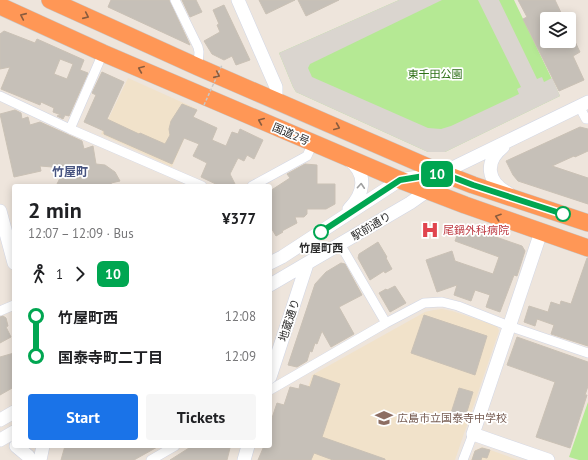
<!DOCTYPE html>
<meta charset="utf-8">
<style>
:root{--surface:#fff;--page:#f6f6f6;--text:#202124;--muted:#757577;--accent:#1a73e8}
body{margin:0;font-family:"PT Sans","Noto Sans JP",sans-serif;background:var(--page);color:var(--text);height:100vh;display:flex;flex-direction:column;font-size:15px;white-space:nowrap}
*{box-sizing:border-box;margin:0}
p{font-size:13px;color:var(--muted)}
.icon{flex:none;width:22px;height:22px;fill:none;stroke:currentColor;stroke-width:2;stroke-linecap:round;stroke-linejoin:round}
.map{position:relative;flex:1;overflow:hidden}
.details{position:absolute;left:12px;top:184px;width:260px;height:264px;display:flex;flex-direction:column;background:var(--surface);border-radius:4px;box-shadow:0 2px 10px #0003}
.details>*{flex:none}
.badge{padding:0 8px;border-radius:6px;font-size:14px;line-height:26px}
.controls{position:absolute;left:540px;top:12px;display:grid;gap:8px}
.controls a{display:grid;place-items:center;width:36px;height:36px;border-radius:4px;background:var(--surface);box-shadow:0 2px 10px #0003;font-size:20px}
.map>.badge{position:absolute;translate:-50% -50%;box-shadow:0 0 0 2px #fff}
.legs{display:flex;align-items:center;gap:6px;height:44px;padding:0 16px;font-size:13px}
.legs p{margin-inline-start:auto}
.head{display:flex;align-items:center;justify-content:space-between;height:68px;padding:0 16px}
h1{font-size:22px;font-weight:700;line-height:30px}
.button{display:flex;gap:8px;margin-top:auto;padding:8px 16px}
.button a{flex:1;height:46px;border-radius:4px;background:var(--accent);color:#fff;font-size:16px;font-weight:700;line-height:46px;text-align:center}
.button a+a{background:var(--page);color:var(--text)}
ul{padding:0 16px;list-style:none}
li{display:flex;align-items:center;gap:14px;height:40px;font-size:15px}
li i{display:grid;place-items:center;width:6px;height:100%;margin:0 5px;background:currentColor}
li i::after{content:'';width:10px;height:10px;margin:-5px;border:3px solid;border-radius:50%;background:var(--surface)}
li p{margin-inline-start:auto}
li:first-child i{background:linear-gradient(#0000 50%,currentColor 0)}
li:last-child i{background:linear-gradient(currentColor 50%,#0000 0)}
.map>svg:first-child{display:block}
.education{fill:#f1e2ca}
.green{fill:#b5e994}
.plaza{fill:#dad5cf}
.building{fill:#c6c0b8;stroke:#cac1b5;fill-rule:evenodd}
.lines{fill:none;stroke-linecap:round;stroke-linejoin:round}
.street-casing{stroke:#d1d6e5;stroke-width:10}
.secondary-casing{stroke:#d1d6e5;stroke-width:14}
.highway-casing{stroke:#c8c8c8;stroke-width:18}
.street{stroke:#fff;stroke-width:9}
.secondary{stroke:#fff;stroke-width:13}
.highway{stroke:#ff9756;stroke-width:17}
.path-bridge{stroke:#c8c8c8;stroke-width:1.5;stroke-dasharray:3 2;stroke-linecap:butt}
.oneway{stroke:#8a5c3e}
.oneway2{stroke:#a0a0a0}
.line-1-casing{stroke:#fff;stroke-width:9}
.line-1{stroke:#00a651;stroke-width:6}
.stop-1-dot{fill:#fff;stroke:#00a651;stroke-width:2}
.labels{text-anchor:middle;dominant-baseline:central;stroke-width:3.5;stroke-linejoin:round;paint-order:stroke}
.park-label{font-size:11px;fill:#2c6f15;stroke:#fff}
.street-label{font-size:11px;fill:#2b2b2b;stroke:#fff}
.health-label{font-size:11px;fill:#be3a42;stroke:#fff;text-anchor:start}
.stop-label{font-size:11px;font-weight:bold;fill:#2b2b2b;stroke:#fff}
.education-label{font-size:11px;fill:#785e54;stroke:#fff;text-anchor:start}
.neighbourhood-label{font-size:12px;font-weight:bold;fill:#475480;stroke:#fff}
</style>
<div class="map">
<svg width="588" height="460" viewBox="0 0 588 460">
<rect width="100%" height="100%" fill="#eee5dc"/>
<!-- education -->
<path class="education" d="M128 78 197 109 172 167 101 134Z
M442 309 452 311 497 326 499 331 455 460H284L312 375 425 312 434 310Z
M482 447 518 460H471L475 450Z"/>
<!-- green -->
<path class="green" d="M399 0H514L560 96 445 152H428L296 92 293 87 279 53Z
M588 402V460H579L569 457Z"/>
<!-- plaza -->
<path class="plaza" d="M399 0H442L310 64 308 68 312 77 428 128 441 129 451 126 519 94 517 89 521 87 478 0H499L537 79 542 77 544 82 552 78 560 96 445 152H428L296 92 293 87 279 53Z"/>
<!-- building -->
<path class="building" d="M111 0H169L190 45 108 7Z
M182 0H196L202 12 190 17Z
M259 0H295L266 14Z
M298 0H339L306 16Z
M518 0H555L564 19H547V41H569V29L580 52 573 56 584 80 559 91 523 19 527 17Z
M224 5 250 60 236 65 232 56 224 60 212 54 204 41 220 32 217 25 219 24 213 10Z
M4 31 35 43 37 39 84 60 80 70 88 73 69 116 65 115 63 119 57 116 61 115 53 112 54 108 41 102 40 105 1 89 10 67 0 69V34ZM60 59 73 64 67 79 54 74Z
M102 72 124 82 107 119 139 134 140 133 165 144 170 135 169 129 171 121 182 104 197 110 193 117 217 128 212 140 226 146 232 132 238 134 240 129 263 140 254 159 247 155 244 161 238 158 230 174 236 186H220L201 177 207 163 193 156 199 144 184 138 172 164 104 134V131L84 122 96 95 92 93Z
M15 110 21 113 22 119 28 117 30 125 40 122 82 141 84 149 93 146 96 164 105 165 115 172 120 181 111 183 112 186H56L65 168 40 166 41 171 14 177 0 114Z
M580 127 588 129V151L575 157 574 156 552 166 588 178V204L518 181 513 175 506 161Z
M305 164 317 165V184H335V204L326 209H307V214L304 217H295L297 223 282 231 283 232 276 236 270 226V191L290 178 287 174Z
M461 225 522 246 525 251 517 276 514 275 500 312 486 307 490 295 475 290 471 301 454 295 457 285 437 292 426 260 452 251 455 261 493 274 499 257 455 241Z
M378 242 387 257 386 258 392 269 385 273 384 271 370 280 358 258 359 254Z
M587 258H588V346L551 334 554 325 537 319 535 326 524 322 529 306 548 312 551 302 560 305 561 301 571 304Z
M341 263 345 264 362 295 339 307 354 334 331 347 322 331 317 344 315 343 312 352 310 351 307 361 297 367 288 365 315 284 326 272Z
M395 286 406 303 390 312 379 293 386 289 387 290Z
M424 315 487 336 475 375 411 353Z
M3 316 6 318 8 326 6 327 11 337 0 343V317Z
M517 337 588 362V386L585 395H587L570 448 536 437 555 382 507 365Z
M14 353V387L0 395V357Z
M314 375 340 384 322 437 385 459V460H333L314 453 311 460H258L264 446H270V424L277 403 284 405 290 387 299 389 300 384 310 387Z
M459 388 473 392 465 418 451 413Z
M65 446H111L112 448 115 446H159L134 460H61Z
M187 446H222L230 448 227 460H170L189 448Z
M482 448 490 450 487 458 482 457 481 460H472L475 451Z"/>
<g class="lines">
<!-- street casing -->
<g class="street-casing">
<path id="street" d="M175 0 198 47 199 52 198 67
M0 96 70 129 202 186
M579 106 586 119H588
M70 129 103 53
M252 186 307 156 313 143
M340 244 386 323
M0 311 14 305
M270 390 386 323 424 303 442 302 458 306 509 326 588 353
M151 460 175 446
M463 460 473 434"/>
</g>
<!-- secondary casing -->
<g class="secondary-casing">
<path id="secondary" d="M238 0 276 87V101
M503 147C484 162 487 182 508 193
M349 160C368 174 364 194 349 209
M0 211 14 263
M541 232 473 434 548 460
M270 263 282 257 400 180 442 173 588 102
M270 285 410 203 427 191 432 186
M270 377 307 264
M0 420 14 412
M0 440 14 432
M16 446 28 456 30 460
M40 460 43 446
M244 460 248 446"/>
</g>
<!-- highway casing -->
<g class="highway-casing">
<path id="highway" d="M50 0 198 67 442 173 473 185 588 223
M0 6 103 53 400 180 465 205 588 248"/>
</g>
<!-- street -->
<use href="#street" class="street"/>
<!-- secondary -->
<use href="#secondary" class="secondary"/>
<!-- highway -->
<use href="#highway" class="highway"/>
<!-- path-bridge -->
<path class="path-bridge" d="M204 105 222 65"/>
</g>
<!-- one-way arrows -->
<defs><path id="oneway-chevron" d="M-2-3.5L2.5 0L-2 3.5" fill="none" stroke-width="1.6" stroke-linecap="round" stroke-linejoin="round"/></defs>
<g class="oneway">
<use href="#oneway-chevron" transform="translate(23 16) rotate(-156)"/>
<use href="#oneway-chevron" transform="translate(86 16) rotate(24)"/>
<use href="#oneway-chevron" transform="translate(141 69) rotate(-157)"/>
<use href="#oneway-chevron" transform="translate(217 75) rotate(24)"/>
<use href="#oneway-chevron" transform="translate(261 121) rotate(-157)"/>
<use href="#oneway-chevron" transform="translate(337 127) rotate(23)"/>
<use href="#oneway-chevron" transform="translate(498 217) rotate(-161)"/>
</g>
<use class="oneway2" href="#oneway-chevron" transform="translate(361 186) rotate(-86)"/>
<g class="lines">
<!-- line-1 casing -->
<g class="line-1-casing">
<path id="line-1" d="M321 232 400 180 442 173 473 185 563 214"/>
</g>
<!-- line-1 -->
<use href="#line-1" class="line-1"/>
</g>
<!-- icons -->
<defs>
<g id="hospital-bare" transform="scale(1.38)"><path d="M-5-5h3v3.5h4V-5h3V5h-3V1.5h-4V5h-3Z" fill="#e0444e" stroke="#fff" stroke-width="2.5" paint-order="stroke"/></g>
<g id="school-bare" transform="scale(1.38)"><path d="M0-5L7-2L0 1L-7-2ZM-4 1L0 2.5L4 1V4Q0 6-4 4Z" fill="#8d6e63" stroke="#fff" stroke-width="2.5" paint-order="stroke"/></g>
</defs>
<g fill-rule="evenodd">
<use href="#hospital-bare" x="430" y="230"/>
<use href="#school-bare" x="384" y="418"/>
</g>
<!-- markers -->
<g class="stop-1-dot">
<circle cx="563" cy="214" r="7"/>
<circle cx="321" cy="232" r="7"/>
</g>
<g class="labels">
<!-- park labels -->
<g class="park-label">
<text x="435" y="74">東千田公園</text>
</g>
<!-- street labels -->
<g class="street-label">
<text transform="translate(291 134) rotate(23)">国道2号</text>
<text transform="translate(371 226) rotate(-31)">駅前通り</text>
<text transform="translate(289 320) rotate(-72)">地蔵通り</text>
</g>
<!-- health labels -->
<g class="health-label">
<text x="443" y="230">尾鍋外科病院</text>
</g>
<!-- stop labels -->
<g class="stop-label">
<text x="321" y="248">竹屋町西</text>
</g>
<!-- education labels -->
<g class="education-label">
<text x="397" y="418">広島市立国泰寺中学校</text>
</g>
<!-- neighbourhood labels -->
<g class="neighbourhood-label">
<text x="70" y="171">竹屋町</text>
</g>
</g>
</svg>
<div class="controls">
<a><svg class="icon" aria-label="layers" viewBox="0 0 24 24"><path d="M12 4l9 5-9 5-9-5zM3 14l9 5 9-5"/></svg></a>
</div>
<b class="badge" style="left:437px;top:174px;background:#00a651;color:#fff">10</b>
<section class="details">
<div class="head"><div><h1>2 min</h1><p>12:07 – 12:09 · Bus</p></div><b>¥377</b></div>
<div class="legs"><svg class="icon" aria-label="walk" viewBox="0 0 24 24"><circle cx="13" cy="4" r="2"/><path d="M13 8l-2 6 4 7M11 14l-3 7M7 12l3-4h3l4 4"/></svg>1<svg class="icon" aria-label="forward" viewBox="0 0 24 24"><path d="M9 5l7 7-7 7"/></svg><b class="badge" style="background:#00a651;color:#fff">10</b></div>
<ul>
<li><i style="color:#00a651"></i><b>竹屋町西</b><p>12:08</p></li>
<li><i style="color:#00a651"></i><b>国泰寺町二丁目</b><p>12:09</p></li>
</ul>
<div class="button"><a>Start</a><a>Tickets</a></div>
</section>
</div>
